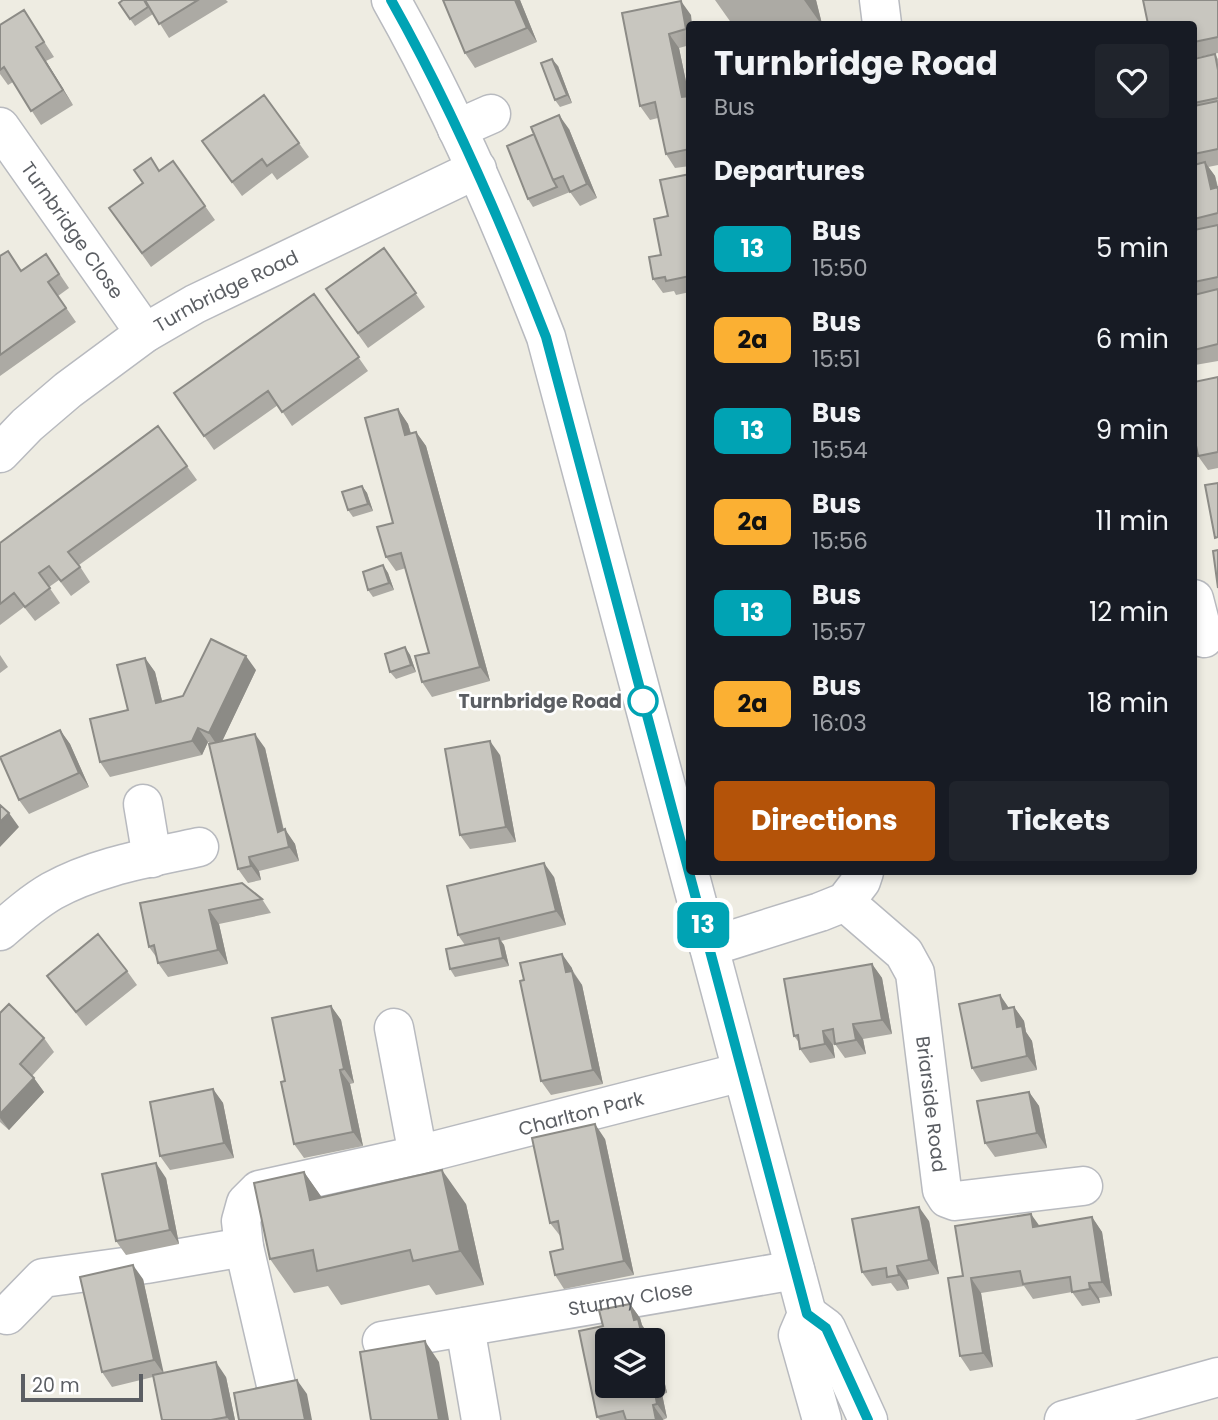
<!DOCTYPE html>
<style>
:root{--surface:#171b24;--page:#20242c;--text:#f1f3f6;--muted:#9ea1a6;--accent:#b45309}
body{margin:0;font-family:Poppins,sans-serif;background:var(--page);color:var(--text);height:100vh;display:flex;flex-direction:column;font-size:26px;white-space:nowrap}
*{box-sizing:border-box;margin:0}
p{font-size:23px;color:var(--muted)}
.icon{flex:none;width:38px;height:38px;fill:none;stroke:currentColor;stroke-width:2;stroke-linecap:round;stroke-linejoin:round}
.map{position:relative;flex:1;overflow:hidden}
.panel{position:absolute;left:686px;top:21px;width:511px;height:854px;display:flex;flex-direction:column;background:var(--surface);border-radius:7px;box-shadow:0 4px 10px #0003}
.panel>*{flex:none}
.badge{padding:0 14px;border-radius:10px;font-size:24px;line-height:46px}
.fabs{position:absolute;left:595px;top:1328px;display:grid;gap:14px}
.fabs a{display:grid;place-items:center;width:70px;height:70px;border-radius:7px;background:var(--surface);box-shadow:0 4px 10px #0003;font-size:35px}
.scale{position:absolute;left:21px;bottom:18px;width:122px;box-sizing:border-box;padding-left:7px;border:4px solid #5b5e63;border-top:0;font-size:19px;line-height:24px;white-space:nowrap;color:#5b5e63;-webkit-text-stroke:5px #fff;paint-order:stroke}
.map>.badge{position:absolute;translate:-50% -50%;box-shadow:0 0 0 4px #fff}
h2{padding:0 28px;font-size:26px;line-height:63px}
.round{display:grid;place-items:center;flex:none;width:74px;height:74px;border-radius:7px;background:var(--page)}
.headline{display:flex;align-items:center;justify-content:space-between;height:119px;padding:0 28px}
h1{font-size:33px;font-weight:700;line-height:52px}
.button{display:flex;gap:14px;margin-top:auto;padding:14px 28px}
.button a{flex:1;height:80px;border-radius:7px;background:var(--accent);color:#fff;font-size:28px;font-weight:700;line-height:80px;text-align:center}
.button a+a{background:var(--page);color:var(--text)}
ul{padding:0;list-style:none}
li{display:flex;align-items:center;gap:21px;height:91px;padding:0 28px}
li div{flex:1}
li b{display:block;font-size:26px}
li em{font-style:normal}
li .badge{min-width:77px;font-weight:700;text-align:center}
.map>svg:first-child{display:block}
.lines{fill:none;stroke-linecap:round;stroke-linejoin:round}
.minor-casing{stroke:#b8babf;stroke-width:41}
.minor{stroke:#fff;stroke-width:38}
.wall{fill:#acaaa4}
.shaded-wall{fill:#8c8b86}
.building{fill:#c8c6bf;stroke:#8c8b86;stroke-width:2}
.line-casing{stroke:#fff;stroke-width:16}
.line{stroke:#00a3b4;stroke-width:10}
.stop-dot{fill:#fff;stroke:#00a3b4;stroke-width:3.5}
.labels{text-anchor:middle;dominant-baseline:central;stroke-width:5;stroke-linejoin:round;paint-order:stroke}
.street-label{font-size:19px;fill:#5b5e63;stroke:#fff}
.stop-label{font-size:19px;font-weight:bold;fill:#5b5e63;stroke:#fff;text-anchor:end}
</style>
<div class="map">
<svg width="1218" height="1420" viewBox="0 0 1218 1420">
<rect width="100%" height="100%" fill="#eeece2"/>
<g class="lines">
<!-- minor casing -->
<g class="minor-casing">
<g id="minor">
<path d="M391 0C452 108 501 221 546 337L807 1314 798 1335 822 1420"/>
<path d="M879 0 882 24"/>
<path id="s1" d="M0 127 145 333"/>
<path d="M457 129 491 114"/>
<path id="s2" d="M0 453 27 425 68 390 145 333 195 304 477 169"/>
<path d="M1194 599 1204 638"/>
<path d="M143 804 152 858"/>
<path id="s3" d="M845 902 904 953 915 973 942 1190 947 1198 955 1201 1083 1186"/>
<path d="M0 931C16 917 33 902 52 891 97 866 149 858 199 847"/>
<path d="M709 947 820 912 845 902 861 881 864 872"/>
<path d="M394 1028 418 1155"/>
<path d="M807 1314 826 1328 868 1420"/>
<path d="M7 1315 43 1278 146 1264 244 1247"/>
<path d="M465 1327 481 1420"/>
<path id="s4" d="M382 1341 795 1270"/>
<path id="s5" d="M276 1385 244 1247 241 1221 246 1203 259 1190 418 1155 742 1072"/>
<path d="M1064 1420 1218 1377"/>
</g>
</g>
<!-- minor -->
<use href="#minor" class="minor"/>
</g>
<!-- wall -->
<path class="wall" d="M144 0 153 14 135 26 119 3Z
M145 0H226L228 2 169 38Z
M520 0 537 42 475 68 465 53Z
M715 0H816L822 24H776L773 21 757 24H732Z
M1218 0V53L1194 58V24Z
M24 10 54 57 46 61 73 105 41 125 13 82 8 85 0 74V25Z
M622 13 691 15 690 45 679 48 689 96H690V166L675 168 666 154 658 118 650 120 640 106Z
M1215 54 1218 59V165L1208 167 1215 176 1218 187V361L1195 365 1194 363V59Z
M558 66 572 103 560 107 555 100Z
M264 95 309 157 277 180 272 173 242 196 202 141Z
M569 129 597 198 580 206 570 192 533 207 528 199 534 134Z
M173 161 215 220 151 267 109 208Z
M690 174V292L676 295 674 291 663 293 653 279 661 255 668 216Z
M384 248 425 307 368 348 326 289Z
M46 254 69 288 58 296 76 322 0 376V290L21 271Z
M314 294 368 371 292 426 278 405 214 450 174 393Z
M1218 377V468L1208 470 1198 456Z
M398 409 408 424 411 433 416 432 426 446 490 681 432 697 422 682 429 653 406 568 396 571 386 557 393 523Z
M158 426 197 480 79 565 90 582 71 596 59 580 49 587 60 603 35 621 24 607 0 625V543Z
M362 486 367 493 373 511 353 517 348 510Z
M383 565 388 573 394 590 373 597 368 590Z
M405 647 410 655 416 672 396 679 390 672Z
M0 655 8 667 0 673Z
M145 658 155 672 162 701 183 696 256 670 222 741 265 748 284 830 295 844 299 861 259 871 261 880 248 883 238 869 211 744 208 742 202 755 110 777 100 762 128 710Z
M60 730 70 744 89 787 29 814 19 800Z
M500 755 516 842 470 849 460 835Z
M554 877 566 925 501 941 504 945 509 966 455 977 450 969 465 945 458 935Z
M262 899 271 913 219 924 228 964 168 977 158 963 157 958 149 947 140 903Z
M562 954 582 985 603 1084 551 1095 541 1081 524 980Z
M872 964 882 978 892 1034 863 1039 866 1054 845 1058 835 1044 833 1045 835 1058 810 1063 800 1049V1044L794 1036Z
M127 971 137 985 86 1026 47 976Z
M1000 995 1009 1008 1014 1007 1024 1021 1026 1032 1032 1041 1037 1070 981 1082 972 1068Z
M331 1006 341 1020 354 1083 350 1084 363 1146 304 1158 294 1144 285 1081Z
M0 1013 44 1038 54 1052 32 1076 44 1092 9 1130 0 1122Z
M213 1089 223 1103 234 1158 170 1170 160 1156Z
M1029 1092 1039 1106 1047 1148 995 1157 985 1143Z
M605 1139 634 1275 564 1289 555 1275 563 1249 561 1237 550 1223Z
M304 1172 321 1197 466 1204 484 1285 436 1295 429 1285 341 1305 328 1286 294 1293 270 1259Z
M166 1178 179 1244 126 1255 116 1241Z
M1092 1217 1102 1232 1112 1296 1099 1298 1100 1303 1082 1306 1072 1292 1033 1299 1024 1286 981 1293 993 1367 970 1371 960 1356 963 1276 1040 1226Z
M929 1221 939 1274 907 1280 909 1289 897 1291 891 1283 872 1286 862 1272Z
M143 1279 163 1373 226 1377 235 1420H162L153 1377 112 1387 102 1372Z
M630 1304 640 1318 642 1325 648 1334 649 1340H607V1386H653V1346L658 1353 667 1393 662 1394 667 1418 663 1420H600L597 1417 579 1331 603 1326 599 1310Z"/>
<!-- shaded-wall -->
<path class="shaded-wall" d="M515 0H520L537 42 527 28Z
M804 0H816L822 24H821Z
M681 1 691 15 692 24H690V34L686 29Z
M669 34 679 48 690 101 682 97Z
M36 47 46 61 73 105 63 90Z
M552 59 558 66 572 103 567 95Z
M559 115 569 129 597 198 587 184Z
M1205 162 1215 176 1218 190 1211 189Z
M398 409 408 424 415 449 405 435Z
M416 432 426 446 490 681 480 667Z
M362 486 367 493 373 511 368 504Z
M383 565 388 573 394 590 389 583Z
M405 647 410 655 416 672 411 665Z
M246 656 256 670 219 748 209 733Z
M145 658 155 672 166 717 156 703Z
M198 728 208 742 202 755 192 741Z
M60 730 70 744 89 787 79 773Z
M255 734 265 748 287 846 278 832Z
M490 741 500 755 516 842 506 827Z
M9 813 19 827 0 847V822Z
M285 829 295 844 299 861 289 847Z
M249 857 259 871 261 880 251 866Z
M544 863 554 877 566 925 556 911Z
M209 910 219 924 228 964 218 950Z
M499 938 504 945 509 966 503 958Z
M562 954 572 968 575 986 566 972Z
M872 964 882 978 892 1034 882 1020Z
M572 971 582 985 603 1084 593 1070Z
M1000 995 1010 1010 1003 1009Z
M331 1006 341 1020 354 1083 344 1069Z
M1014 1007 1024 1021 1026 1032 1032 1041 1037 1070 1027 1056 1017 1027Z
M853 1024 863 1039 866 1054 856 1040Z
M823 1031 833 1045 835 1058 825 1044Z
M340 1070 350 1084 363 1146 353 1132Z
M34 1078 44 1092 9 1130 0 1118V1114Z
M213 1089 223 1103 234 1158 224 1143Z
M1029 1092 1039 1106 1047 1148 1037 1133Z
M595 1124 605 1139 634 1275 624 1261Z
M156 1163 166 1178 179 1244 170 1230Z
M442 1170 466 1204 484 1285 460 1251Z
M304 1172 328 1206 310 1200Z
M919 1207 929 1221 939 1274 929 1260Z
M1031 1214 1041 1228 1033 1227Z
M1092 1217 1102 1232 1112 1296 1102 1282Z
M133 1265 143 1279 164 1374 154 1360Z
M897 1266 907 1280 909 1289 899 1275Z
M971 1278 981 1293 993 1367 983 1353Z
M1089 1283 1099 1298 1100 1303 1090 1289Z
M630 1304 640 1318 642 1325 648 1334 649 1340H643L634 1320Z
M425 1341 439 1362 449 1420H439Z
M653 1346 658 1353 667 1393 657 1379 653 1361Z
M216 1362 226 1377 235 1420H229L227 1417Z
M297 1380 307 1394 312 1420H305Z
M653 1380 662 1394 667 1418 657 1404Z
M653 1405 663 1419V1420H656Z"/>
<!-- building -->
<path class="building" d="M123 0H144L148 7 130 19 119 3Z
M145 0H198L159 24Z
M443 0H515L527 28 465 53Z
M1143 0H1218V37L1194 42V24H1148Z
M681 1 686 29 669 34 682 97 690 96V149L666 154 655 102 640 106 622 13Z
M24 10 44 42 36 47 63 90 31 111 4 67 0 70V25Z
M1215 54 1218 70V98L1194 103V59Z
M552 59 567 95 555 100 541 63Z
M264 95 299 143 267 166 262 159 232 182 202 141Z
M1218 101V149L1194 154V106Z
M559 115 587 184 570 192 563 176 553 180 531 127Z
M534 134 553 180 557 187 528 199 507 146Z
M151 158 159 171 173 161 205 206 142 253 109 208 143 183 134 170Z
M1205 162 1211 189 1218 187V213L1194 219V165Z
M690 174V276L666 281 665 277 653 279 649 257 661 255 654 219 668 216 660 180Z
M1218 225V277L1194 282V230Z
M384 248 416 293 358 333 326 289Z
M8 251 21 271 46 254 59 274 48 282 66 308 0 355V256Z
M1218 289V344L1194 350V295Z
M314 294 359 357 282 412 268 391 204 436 174 393Z
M1218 377V452L1198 456 1194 435V382Z
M398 409 405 435 416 432 480 667 422 682 415 656 429 653 401 553 386 557 377 527 393 523 365 418Z
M158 426 187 466 68 552 80 567 61 581 49 566 39 573 50 588 25 607 14 593 0 604V543Z
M1218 483V537L1215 538 1205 485Z
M362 486 368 504 348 510 342 492Z
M1218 550V588L1213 551Z
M383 565 389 583 368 590 363 572Z
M211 639 246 656 209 733 198 728 192 741 100 762 90 719 128 710 117 665 145 658 156 703 183 696Z
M405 647 411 665 390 672 385 654Z
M60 730 79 773 19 800 0 757Z
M255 734 278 832 285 829 289 847 249 857 251 866 238 869 209 744Z
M490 741 506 827 460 835 445 749Z
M0 805 9 813 0 822Z
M544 863 556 911 458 935 447 886Z
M242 883 262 899 209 910 218 950 158 963 154 945 149 947 140 903Z
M98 934 127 971 76 1012 47 976Z
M499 938 503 958 450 969 446 949Z
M562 954 566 972 572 971 593 1070 541 1081 520 981 524 980 520 963Z
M872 964 882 1020 853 1024 856 1040 835 1044 833 1029 823 1031 825 1044 800 1049 798 1035 794 1036 784 979Z
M1000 995 1003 1009 1014 1007 1017 1027 1022 1026 1027 1056 972 1068 959 1004Z
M9 1004 44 1038 20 1064 34 1078 0 1114V1013Z
M331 1006 344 1069 340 1070 353 1132 294 1144 281 1082 285 1081 272 1018Z
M213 1089 224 1143 160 1156 150 1102Z
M1029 1092 1037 1133 985 1143 977 1101Z
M595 1124 624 1261 555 1275 550 1252 563 1249 558 1221 550 1223 532 1138Z
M156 1163 170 1230 116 1241 102 1174Z
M442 1170 460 1251 413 1261 410 1250 317 1271 313 1250 270 1259 254 1183 304 1172 310 1200Z
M919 1207 929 1260 897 1266 899 1275 887 1277 886 1268 862 1272 852 1219Z
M1031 1214 1033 1227 1092 1217 1102 1282 1089 1283 1090 1289 1072 1292 1070 1277 1023 1284 1020 1271 971 1278 983 1353 960 1356 948 1278 963 1276 955 1226Z
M133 1265 154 1360 102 1372 80 1277Z
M630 1304 634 1320 638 1319 643 1340 648 1339V1340H607V1386H653V1381L657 1404 653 1405 656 1420H626L623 1411 597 1417 579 1331 603 1326 599 1310Z
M425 1341 439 1420H371L360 1352Z
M653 1361 657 1379H653Z
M216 1362 227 1417 211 1420H162L153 1375Z
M297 1380 305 1420H239L234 1393Z"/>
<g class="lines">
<!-- line casing -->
<g class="line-casing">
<path id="line" d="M391 0C452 108 501 221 546 337L807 1314 826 1328 868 1420"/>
</g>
<!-- line -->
<use href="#line" class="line"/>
</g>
<!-- markers -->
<circle class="stop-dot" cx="643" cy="701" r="14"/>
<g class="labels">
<!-- street labels -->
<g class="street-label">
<text stroke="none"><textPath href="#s1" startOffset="126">Turnbridge Close</textPath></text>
<text stroke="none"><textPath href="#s2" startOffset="280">Turnbridge Road</textPath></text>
<text stroke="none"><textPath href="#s3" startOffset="233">Briarside Road</textPath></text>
<text stroke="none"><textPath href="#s5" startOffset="536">Charlton Park</textPath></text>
<text stroke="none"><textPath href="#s4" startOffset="252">Sturmy Close</textPath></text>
</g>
<!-- stop labels -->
<g class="stop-label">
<text x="622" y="701">Turnbridge Road</text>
</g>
</g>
</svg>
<div class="fabs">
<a><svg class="icon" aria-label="layers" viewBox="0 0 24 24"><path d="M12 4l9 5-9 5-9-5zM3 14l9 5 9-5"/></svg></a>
</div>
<div class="scale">20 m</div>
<b class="badge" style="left:703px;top:925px;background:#00a3b4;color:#fff">13</b>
<section class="panel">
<div class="headline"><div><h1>Turnbridge Road</h1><p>Bus</p></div><a class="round"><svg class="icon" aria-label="heart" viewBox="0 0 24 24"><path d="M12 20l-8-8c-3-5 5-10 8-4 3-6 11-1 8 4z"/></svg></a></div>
<h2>Departures</h2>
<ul>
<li><span class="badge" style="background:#00a3b4;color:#fff">13</span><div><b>Bus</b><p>15:50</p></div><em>5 min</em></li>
<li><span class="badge" style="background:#fbb033;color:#111">2a</span><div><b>Bus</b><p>15:51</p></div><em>6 min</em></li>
<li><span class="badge" style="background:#00a3b4;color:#fff">13</span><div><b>Bus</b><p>15:54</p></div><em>9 min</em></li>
<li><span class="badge" style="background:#fbb033;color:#111">2a</span><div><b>Bus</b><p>15:56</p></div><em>11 min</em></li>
<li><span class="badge" style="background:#00a3b4;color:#fff">13</span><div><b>Bus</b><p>15:57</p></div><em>12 min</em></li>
<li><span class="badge" style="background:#fbb033;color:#111">2a</span><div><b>Bus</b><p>16:03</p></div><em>18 min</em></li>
</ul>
<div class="button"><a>Directions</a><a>Tickets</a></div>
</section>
</div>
